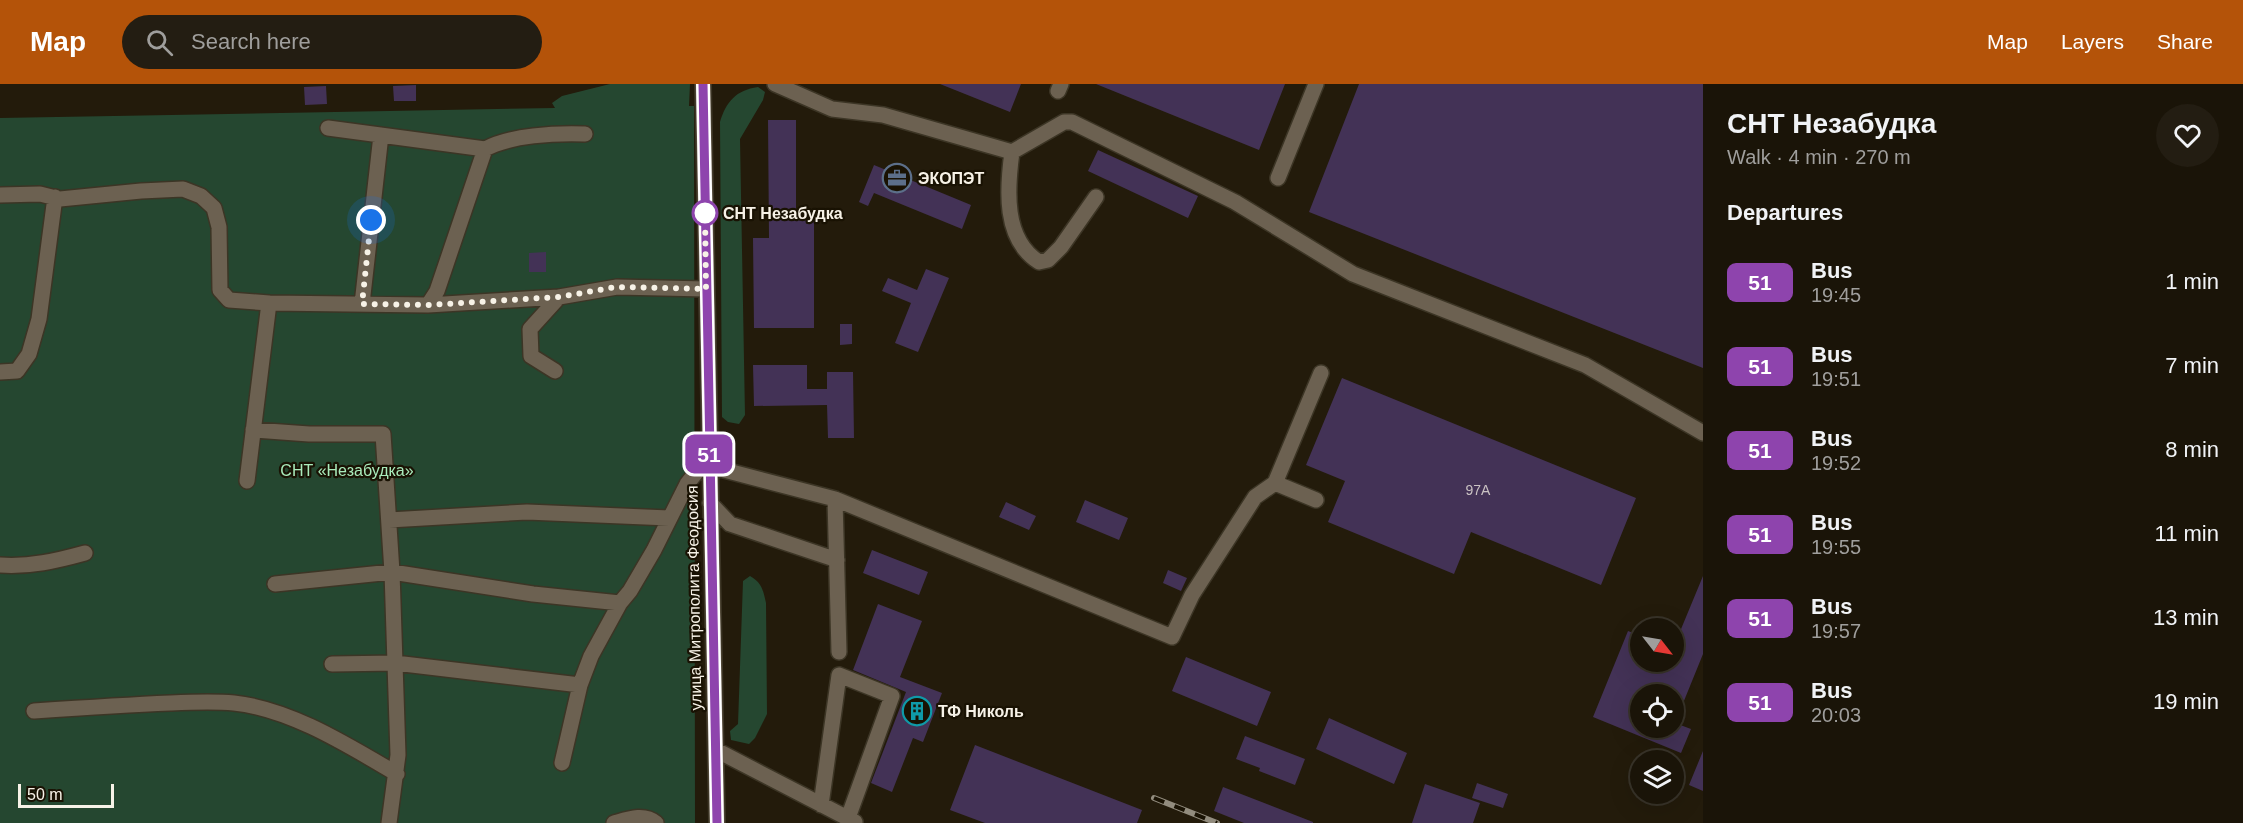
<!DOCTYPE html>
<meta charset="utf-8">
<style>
:root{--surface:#1a1408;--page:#231d12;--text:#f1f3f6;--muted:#9f9e9c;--line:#383329;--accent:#b45309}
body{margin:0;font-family:Arial,sans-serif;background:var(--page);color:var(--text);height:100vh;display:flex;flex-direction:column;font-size:22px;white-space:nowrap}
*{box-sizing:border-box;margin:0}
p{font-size:20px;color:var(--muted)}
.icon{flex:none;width:33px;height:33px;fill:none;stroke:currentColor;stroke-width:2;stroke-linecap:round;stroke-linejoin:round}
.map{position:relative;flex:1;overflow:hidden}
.side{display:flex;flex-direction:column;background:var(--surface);width:540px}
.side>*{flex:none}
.badge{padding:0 12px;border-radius:9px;font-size:21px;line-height:39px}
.needle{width:39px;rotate:121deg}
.fabs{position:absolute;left:1630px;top:534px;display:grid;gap:12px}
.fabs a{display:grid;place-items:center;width:54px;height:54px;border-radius:50%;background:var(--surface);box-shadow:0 6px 24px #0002,0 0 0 2px var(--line);font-size:30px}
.scale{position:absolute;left:18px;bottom:15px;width:96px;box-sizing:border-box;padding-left:6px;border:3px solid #f7f2e7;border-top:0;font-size:16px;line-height:21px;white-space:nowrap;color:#f7f2e7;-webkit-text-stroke:4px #191203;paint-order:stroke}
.you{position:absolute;width:30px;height:30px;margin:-15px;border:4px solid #fff;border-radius:50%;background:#1a73e8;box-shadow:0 0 0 9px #1a73e833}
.map>.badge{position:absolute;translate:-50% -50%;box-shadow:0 0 0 3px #fff}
h2{padding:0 24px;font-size:22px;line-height:54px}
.round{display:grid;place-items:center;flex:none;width:63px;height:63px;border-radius:32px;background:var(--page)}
.summary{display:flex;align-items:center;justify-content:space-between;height:102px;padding:0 24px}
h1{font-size:28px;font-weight:700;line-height:45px}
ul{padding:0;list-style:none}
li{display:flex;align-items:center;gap:18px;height:84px;padding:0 24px}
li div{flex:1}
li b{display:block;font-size:22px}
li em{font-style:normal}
li .badge{min-width:66px;font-weight:700;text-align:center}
header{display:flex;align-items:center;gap:36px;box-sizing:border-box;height:84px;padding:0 30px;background:var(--accent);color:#fff}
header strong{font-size:28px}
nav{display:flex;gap:33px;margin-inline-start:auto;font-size:21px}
.search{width:420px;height:54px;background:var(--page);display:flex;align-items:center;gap:15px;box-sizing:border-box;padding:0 21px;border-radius:33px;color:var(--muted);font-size:22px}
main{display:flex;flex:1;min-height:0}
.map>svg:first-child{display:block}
.green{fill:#254730}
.building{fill:#433256;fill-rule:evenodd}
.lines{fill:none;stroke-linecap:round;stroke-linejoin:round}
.minor-casing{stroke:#3c3525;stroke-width:18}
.minor{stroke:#6c6151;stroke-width:15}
.rail-casing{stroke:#928c7e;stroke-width:6}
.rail{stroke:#191203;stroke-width:4;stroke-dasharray:11;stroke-linecap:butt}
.line-casing{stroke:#fff;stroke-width:14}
.line{stroke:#8e44ad;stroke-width:9}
.walk{stroke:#f7f2e7;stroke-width:6;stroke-dasharray:0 10.8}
.stop-dot{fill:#fff;stroke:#8e44ad;stroke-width:3}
.labels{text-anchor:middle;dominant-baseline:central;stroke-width:4.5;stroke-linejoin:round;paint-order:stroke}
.number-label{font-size:14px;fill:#cac2c3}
.poi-label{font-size:16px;font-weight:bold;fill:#f7f2e7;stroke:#191203;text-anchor:start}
.stop-label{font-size:16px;font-weight:bold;fill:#f7f2e7;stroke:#191203;text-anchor:start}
.park-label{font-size:16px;fill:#a9ebbb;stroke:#191203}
.street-label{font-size:16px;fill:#f7f2e7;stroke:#191203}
</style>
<header>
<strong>Map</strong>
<div class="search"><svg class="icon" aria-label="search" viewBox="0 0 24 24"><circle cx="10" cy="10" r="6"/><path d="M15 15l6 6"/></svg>Search here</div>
<nav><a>Map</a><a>Layers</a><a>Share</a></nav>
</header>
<main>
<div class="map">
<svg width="1703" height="739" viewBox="0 0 1703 739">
<rect width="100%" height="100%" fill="#231b0b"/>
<!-- green -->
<path class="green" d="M610 0H690L689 22H694L695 739H0V34L555 24 552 19 562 12Z
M758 3 765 8 763 16 740 55 745 331 739 340 728 338 722 333 720 38C726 18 736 6 758 3Z
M750 492C762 499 763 506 766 519L767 630 755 654 749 660 731 656 730 647 738 640 743 497Z"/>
<!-- building -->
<path class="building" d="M940 0H1021L1010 28Z
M1096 0H1285L1259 66Z
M1359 0H1703V284L1309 128Z
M416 1V17H394L393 2Z
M326 2 327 20 305 21 304 3Z
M768 36H796V127H814V244H754L753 154H769Z
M1098 66 1198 112 1188 134 1088 87Z
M874 81 971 121 962 145 874 109 868 122 859 118Z
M546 168V188H529V169Z
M926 185 949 194 918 268 895 259 911 219 882 207 888 194 917 206Z
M840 240H852V260L840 261Z
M753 281H807V305H827V288H853L854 354H828L827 321 754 322Z
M1342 294 1636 414 1601 501 1471 448 1454 490 1328 438 1345 397 1306 381Z
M1085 416 1128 434 1119 456 1076 438Z
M1006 418 1036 432 1029 446 999 433Z
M872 466 928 488 919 511 863 489Z
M1168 486 1187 494 1181 507 1163 499Z
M1703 492V570L1675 639 1691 645 1681 669 1593 633 1628 547 1641 552V578H1674V562ZM1641 610H1674V644H1641Z
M878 520 922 537 900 593 942 609 923 658 913 654 892 708 871 699 906 608 853 586Z
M1186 573 1271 608 1257 642 1172 607Z
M1329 634 1407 669 1394 700 1316 665Z
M1245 652 1305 675 1295 701 1259 687 1260 684 1236 675Z
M975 661 1142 726 1137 739H985L950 726Z
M1703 667V707L1689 701Z
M1477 699 1508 710 1503 724 1472 714Z
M1425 700 1480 719 1473 739H1412Z
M1223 703 1313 738V739H1244L1214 727Z"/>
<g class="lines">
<!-- minor casing -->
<g class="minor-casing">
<path id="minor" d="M703 0 717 739
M775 0 832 25 883 31 1012 68 1064 38H1072L1235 118 1353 190 1585 281 1703 349
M1058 7 1061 0
M328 44 485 65
M1012 68C1007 105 1003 155 1039 178L1048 176 1061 163 1096 113
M1278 94 1316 0
M0 111 40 110 60 115 141 107 183 105 201 112 214 124 219 143 220 206 229 216 269 219 428 221 437 207 485 65C511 51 555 49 585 50
M362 220 381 51
M428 221 559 213
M555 287 531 272 530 245 559 213 617 203 706 205
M0 288 17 287 29 270 39 235 55 113
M253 346 309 350H383L392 488 398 671 389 739
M709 382 835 415 1172 553 1192 511 1255 413 1275 399
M247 397 269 219
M835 415 839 568
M1316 416 1275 399 1321 289
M710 419 730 440 837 476
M389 436 527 428 669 434
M0 481C30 483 56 477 85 469
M275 500 392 488 533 510 620 519
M332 580 395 579 580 601
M34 627C79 624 125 621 170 619 192 618 213 617 234 619 291 625 349 662 397 690
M716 666 855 738
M562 679 580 601 591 572 620 519 630 507 654 466 687 400 709 372
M821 721 839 591 892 612 848 734
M614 739C628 735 644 729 656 739"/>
</g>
<!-- minor -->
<use href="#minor" class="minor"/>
<!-- rail casing -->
<g class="rail-casing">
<path id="rail" d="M1154 714 1217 739"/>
</g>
<!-- rail -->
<use href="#rail" class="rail"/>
</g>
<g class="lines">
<!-- line casing -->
<g class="line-casing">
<path id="line" d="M703 0 717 739"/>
</g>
<!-- line -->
<use href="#line" class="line"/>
<!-- walk -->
<path class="walk" d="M371 136 362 220 428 221 559 213 616 203 706 205 705 129"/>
</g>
<!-- icons -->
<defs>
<g id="office-ring" transform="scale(1.5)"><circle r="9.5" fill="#191203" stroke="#5c6f8a" stroke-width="1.5"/><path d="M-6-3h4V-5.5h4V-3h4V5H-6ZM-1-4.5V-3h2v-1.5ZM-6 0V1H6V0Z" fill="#5c6f8a"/></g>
<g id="building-ring" transform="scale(1.5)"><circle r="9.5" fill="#191203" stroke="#0f9aa8" stroke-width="1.5"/><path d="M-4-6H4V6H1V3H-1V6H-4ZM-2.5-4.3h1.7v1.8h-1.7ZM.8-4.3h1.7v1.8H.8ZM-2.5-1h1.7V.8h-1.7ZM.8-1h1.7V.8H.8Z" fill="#0f9aa8"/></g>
</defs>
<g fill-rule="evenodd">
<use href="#office-ring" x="897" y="94"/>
<use href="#building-ring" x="917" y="627"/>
</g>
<!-- markers -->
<circle class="stop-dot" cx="705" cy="129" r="12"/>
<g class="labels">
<!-- number labels -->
<g class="number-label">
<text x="1478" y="406">97А</text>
</g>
<!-- poi labels -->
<g class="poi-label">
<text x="918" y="94">ЭКОПЭТ</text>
<text x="938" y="627">ТФ Николь</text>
</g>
<!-- stop labels -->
<g class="stop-label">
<text x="723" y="129">СНТ Незабудка</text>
</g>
<!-- park labels -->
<g class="park-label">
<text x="347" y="386">СНТ «Незабудка»</text>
</g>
<!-- street labels -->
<g class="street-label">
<text transform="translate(694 514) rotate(-91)">улица Митрополита Феодосия</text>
</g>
</g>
</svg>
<div class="fabs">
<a><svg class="needle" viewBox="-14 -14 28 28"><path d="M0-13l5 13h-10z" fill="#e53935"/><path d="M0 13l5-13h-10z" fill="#9f9e9c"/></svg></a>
<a><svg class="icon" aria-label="locate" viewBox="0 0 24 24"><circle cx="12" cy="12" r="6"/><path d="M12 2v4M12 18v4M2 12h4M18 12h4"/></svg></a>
<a><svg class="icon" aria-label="layers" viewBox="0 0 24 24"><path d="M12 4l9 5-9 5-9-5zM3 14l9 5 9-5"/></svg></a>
</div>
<div class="scale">50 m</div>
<div class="you" style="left:371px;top:136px"></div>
<b class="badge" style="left:709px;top:370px;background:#8e44ad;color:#fff">51</b>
</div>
<section class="side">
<div class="summary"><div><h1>СНТ Незабудка</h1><p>Walk · 4 min · 270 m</p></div><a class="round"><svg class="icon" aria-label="heart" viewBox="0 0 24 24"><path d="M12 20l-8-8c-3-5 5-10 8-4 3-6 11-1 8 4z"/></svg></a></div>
<h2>Departures</h2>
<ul>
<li><span class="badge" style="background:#8e44ad;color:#fff">51</span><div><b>Bus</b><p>19:45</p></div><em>1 min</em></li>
<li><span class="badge" style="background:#8e44ad;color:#fff">51</span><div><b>Bus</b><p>19:51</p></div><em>7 min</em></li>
<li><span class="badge" style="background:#8e44ad;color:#fff">51</span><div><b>Bus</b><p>19:52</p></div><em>8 min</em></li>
<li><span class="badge" style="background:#8e44ad;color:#fff">51</span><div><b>Bus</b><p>19:55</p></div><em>11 min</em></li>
<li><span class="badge" style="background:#8e44ad;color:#fff">51</span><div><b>Bus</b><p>19:57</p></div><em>13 min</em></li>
<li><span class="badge" style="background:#8e44ad;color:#fff">51</span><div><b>Bus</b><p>20:03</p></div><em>19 min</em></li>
</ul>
</section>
</main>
